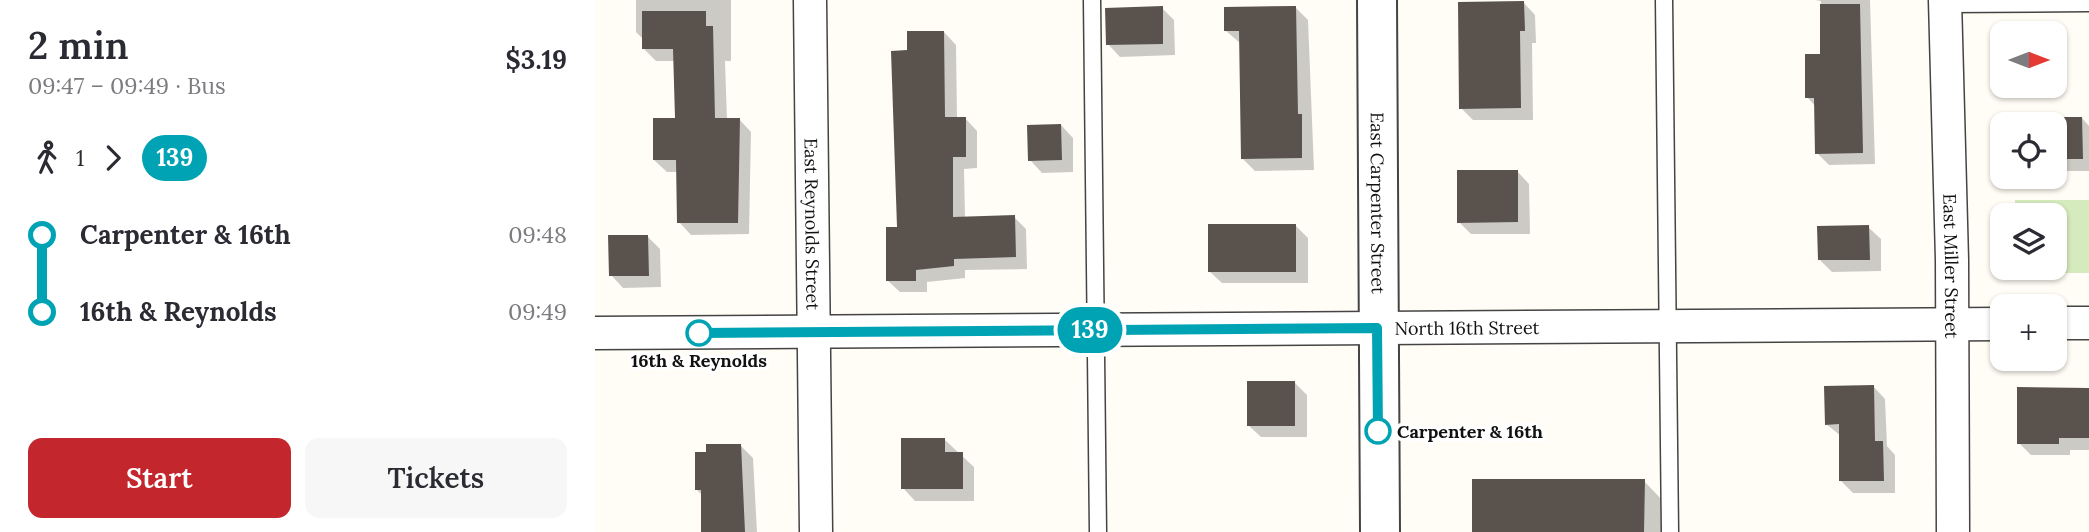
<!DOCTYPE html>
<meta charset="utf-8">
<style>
:root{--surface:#fff;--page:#f7f7f7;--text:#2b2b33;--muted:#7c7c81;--accent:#c4262e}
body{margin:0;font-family:Lora,serif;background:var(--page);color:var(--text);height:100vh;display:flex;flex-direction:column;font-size:26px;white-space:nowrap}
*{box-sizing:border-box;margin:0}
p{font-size:23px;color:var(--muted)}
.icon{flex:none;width:38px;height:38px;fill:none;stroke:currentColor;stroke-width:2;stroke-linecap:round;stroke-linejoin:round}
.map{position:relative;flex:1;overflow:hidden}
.sheet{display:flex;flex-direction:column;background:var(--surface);width:595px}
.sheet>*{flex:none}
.badge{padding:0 14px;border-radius:23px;font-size:24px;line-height:46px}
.needle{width:46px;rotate:90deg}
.buttons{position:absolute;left:1395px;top:21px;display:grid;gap:14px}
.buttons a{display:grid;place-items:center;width:77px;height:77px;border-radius:14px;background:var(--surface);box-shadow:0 2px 5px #0004;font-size:35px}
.map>.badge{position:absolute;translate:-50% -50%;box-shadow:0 0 0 4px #fff}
.legs{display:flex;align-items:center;gap:10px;height:77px;padding:0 28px;font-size:23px}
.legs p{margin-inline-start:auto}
.overview{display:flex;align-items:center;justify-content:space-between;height:119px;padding:0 28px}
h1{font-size:38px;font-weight:600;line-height:52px}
.cta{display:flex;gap:14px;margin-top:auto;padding:14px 28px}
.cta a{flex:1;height:80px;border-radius:14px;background:var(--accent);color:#fff;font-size:28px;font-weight:600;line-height:80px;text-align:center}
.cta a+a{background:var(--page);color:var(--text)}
ul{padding:0 28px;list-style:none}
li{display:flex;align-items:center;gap:24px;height:77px;font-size:26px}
li i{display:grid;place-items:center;width:10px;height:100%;margin:0 9px;background:currentColor}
li i::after{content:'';width:18px;height:18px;margin:-9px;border:5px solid;border-radius:50%;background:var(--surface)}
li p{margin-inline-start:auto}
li:first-child i{background:linear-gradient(#0000 50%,currentColor 0)}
li:last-child i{background:linear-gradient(currentColor 50%,#0000 0)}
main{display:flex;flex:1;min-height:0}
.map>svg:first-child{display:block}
.green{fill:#d5ebbd}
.shadow{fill:#0003}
.building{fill:#5a524d}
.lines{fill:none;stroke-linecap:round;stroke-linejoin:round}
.service-casing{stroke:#444;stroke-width:19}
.minor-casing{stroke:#444;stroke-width:35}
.tertiary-casing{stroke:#444;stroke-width:42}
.service{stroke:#fff;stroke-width:16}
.minor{stroke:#fff;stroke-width:32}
.tertiary{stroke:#fff;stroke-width:38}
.line-1-casing{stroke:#fff;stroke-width:16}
.line-1{stroke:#00a3b4;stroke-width:10}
.stop-1-dot{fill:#fff;stroke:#00a3b4;stroke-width:3.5}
.labels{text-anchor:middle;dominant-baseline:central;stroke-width:7;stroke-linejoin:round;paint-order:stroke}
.street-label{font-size:18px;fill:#111;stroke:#fff}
.stop-label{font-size:18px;font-weight:bold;fill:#111;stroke:#fff}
</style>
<main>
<section class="sheet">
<div class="overview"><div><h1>2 min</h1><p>09:47 – 09:49 · Bus</p></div><b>$3.19</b></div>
<div class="legs"><svg class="icon" aria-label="walk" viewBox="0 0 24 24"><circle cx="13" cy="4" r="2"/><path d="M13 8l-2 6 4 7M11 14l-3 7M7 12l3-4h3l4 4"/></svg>1<svg class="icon" aria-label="forward" viewBox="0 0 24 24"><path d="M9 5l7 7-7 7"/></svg><b class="badge" style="background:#00a3b4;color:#fff">139</b></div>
<ul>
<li><i style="color:#00a3b4"></i><b>Carpenter &amp; 16th</b><p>09:48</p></li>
<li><i style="color:#00a3b4"></i><b>16th &amp; Reynolds</b><p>09:49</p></li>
</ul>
<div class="cta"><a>Start</a><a>Tickets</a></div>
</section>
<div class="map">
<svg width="1494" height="532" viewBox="0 0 1494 532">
<rect width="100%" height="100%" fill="#fffdf5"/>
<!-- green -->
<path class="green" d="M1420 200H1494V273H1420V268H1460V215H1420Z"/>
<!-- shadow -->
<path class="shadow" d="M41 0H136V61H130L132 120 144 119 156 132 154 234 96 235 84 222 83 172H72L59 160 82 120 80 61H61L49 49V40L41 32Z
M1220 0H1275L1280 164 1234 165 1222 153 1221 107 1212 97 1227 56 1226 1Z
M928 2 940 15 941 43H937L938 120H878L866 108Z
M567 8 579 20 580 55 525 57 513 44Z
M701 8 713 20 719 170 660 171 647 158 645 43 631 31Z
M349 32 361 45 362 118H370L382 131V168L369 169 370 218 419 217 431 229 432 269 370 270V278L332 282V292H305L292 280 304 229 314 52Z
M1487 118 1494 126V171H1460V124H1420V119Z
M466 125 478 138V172L447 173 435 160Z
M922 171 934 184 935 234H876L864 222Z
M701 226 713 238V283H627L614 271Z
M1273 227 1286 239V271L1237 272 1225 260Z
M53 237 65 249 66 287 28 288 16 275Z
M700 383 712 395V437H666L653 425Z
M1278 386 1290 399 1292 446 1300 455V493H1258L1246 481V436L1231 424Z
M1424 389H1494V450H1475V455H1436L1424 443Z
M350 440 379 467V501H320L308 488Z
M145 445 158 458 162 532H108V496L102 490Z
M1049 481 1069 502V532H878Z"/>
<!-- building -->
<path class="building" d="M929 1 930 31H925L926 108 864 109 863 2Z
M1225 4H1265L1268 153 1220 154 1219 98H1210V54H1225Z
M568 6V44L511 45 510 8Z
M701 6 703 114H707V158L646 159 644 31H629V7Z
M47 11H111V26H118L120 118H145L143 223H82L81 160H58V118H80L78 49H47Z
M312 31H349L350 117H371V157H358V217L420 215 421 257 359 259V266L321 270V281H291V227H302L296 51 312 50Z
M1460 117H1487L1488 159H1460Z
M466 124 467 160 433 161 432 125Z
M862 170H923V222L862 223Z
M613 224H701V272H613Z
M1274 225 1275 260H1223L1222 226Z
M13 235H53L54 276H14Z
M652 381H700V426H652Z
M1279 385 1280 441H1288L1289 481H1244V424L1230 425 1229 386Z
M1422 387 1494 388V438H1464V444H1422Z
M306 438H350V452H368V489H306Z
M111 444H146L150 532H106V490H100V452H111Z
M877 479H1050L1049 532H877Z"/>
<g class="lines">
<!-- service casing -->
<g class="service-casing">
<path id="service" d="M497 0 503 532
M1069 0 1075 532
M1350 4 1494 3"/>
</g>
<!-- minor casing -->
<g class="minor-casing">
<g id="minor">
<path id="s1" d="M215 0 221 532"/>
<path id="s2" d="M1350 0 1357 260 1358 532"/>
<path d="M1460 323H1494"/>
<path id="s3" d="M0 333 1407 324"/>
</g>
</g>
<!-- tertiary casing -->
<g class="tertiary-casing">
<g id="tertiary">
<path id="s4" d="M782 0 785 532"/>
</g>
</g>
<!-- service -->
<use href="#service" class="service"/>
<!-- minor -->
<use href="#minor" class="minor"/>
<!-- tertiary -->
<use href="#tertiary" class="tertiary"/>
</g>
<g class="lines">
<!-- line-1 casing -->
<g class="line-1-casing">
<path id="line-1" d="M104 333 782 328 783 431"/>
</g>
<!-- line-1 -->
<use href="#line-1" class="line-1"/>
</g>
<!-- markers -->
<g class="stop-1-dot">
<circle cx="104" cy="333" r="12"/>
<circle cx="783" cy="431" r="12"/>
</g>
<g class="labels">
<!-- street labels -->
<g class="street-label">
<text stroke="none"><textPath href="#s4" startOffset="203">East Carpenter Street</textPath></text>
<text stroke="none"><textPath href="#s1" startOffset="224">East Reynolds Street</textPath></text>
<text stroke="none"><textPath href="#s2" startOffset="266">East Miller Street</textPath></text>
<text stroke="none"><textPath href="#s3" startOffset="872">North 16th Street</textPath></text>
</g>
<!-- stop labels -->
<g class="stop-label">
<text x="104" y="360">16th &amp; Reynolds</text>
<text x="802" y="431" text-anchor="start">Carpenter &amp; 16th</text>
</g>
</g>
</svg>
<div class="buttons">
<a><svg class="needle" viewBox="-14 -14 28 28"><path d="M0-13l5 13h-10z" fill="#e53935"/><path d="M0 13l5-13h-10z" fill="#7c7c81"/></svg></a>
<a><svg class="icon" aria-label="locate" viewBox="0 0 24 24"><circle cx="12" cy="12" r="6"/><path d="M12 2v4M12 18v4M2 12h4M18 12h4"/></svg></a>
<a><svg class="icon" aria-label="layers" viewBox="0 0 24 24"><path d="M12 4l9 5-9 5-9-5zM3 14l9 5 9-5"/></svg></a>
<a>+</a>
</div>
<b class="badge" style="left:495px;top:330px;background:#00a3b4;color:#fff">139</b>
</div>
</main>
